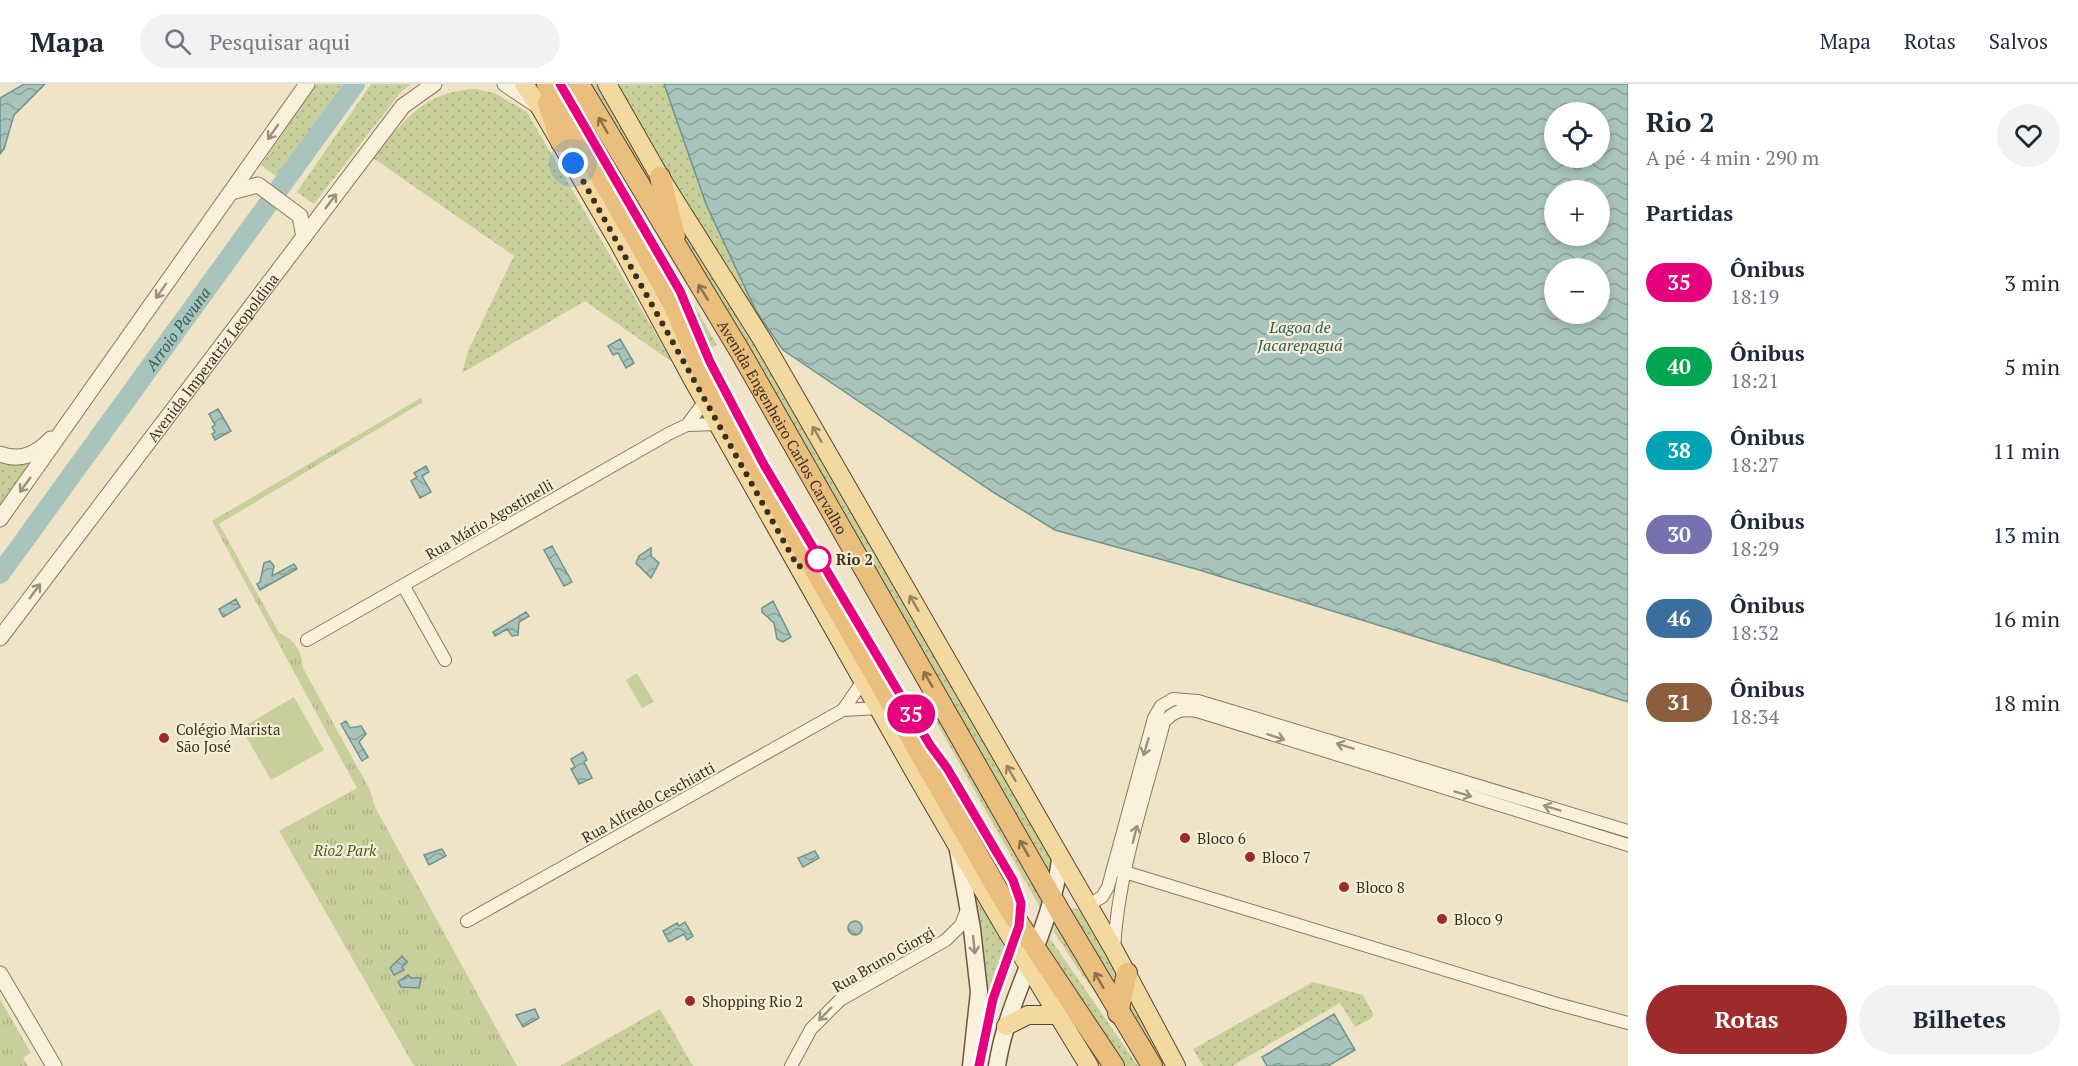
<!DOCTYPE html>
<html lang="pt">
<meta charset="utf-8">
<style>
:root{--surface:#fff;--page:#f2f2f3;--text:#1f2937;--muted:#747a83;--line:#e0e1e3;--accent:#9e2a2b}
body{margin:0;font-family:"PT Serif",serif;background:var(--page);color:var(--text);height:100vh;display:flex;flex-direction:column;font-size:22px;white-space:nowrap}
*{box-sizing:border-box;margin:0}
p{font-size:20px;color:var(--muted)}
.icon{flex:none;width:33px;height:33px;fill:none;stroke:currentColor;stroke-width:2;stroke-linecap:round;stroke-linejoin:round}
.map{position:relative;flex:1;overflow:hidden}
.side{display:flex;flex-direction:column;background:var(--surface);width:450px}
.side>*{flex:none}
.badge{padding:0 12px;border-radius:20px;font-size:21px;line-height:39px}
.tools{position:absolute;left:1544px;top:18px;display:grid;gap:12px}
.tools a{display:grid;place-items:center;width:66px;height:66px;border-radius:50%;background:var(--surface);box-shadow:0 3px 9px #0003;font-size:30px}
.you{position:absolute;width:30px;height:30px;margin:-15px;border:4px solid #fff;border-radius:50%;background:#1a73e8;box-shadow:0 0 0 9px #1a73e833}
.map>.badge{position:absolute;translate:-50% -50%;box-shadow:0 0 0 3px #fff}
h2{padding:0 18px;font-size:22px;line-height:54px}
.round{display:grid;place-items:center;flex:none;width:63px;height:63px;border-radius:32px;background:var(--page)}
.overview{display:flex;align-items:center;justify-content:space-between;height:102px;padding:0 18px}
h1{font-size:28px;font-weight:700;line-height:45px}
.button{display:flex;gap:12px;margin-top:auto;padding:12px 18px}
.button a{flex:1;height:69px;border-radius:36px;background:var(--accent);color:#fff;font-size:24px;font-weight:700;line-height:69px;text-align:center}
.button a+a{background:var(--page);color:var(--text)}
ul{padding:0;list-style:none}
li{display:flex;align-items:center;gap:18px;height:84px;padding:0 18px}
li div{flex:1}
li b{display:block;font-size:22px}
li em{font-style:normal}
li .badge{min-width:66px;font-weight:700;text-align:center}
header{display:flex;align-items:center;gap:36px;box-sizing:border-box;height:84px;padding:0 30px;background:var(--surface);border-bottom:2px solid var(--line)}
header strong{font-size:28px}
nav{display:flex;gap:33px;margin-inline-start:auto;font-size:21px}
.search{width:420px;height:54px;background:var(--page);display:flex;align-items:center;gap:15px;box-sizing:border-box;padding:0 21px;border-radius:33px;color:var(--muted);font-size:22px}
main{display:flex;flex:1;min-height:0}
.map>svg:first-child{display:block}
.grass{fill:url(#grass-dots)}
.park{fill:url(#park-tufts)}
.pitch{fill:#c9cf9b}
.water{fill:url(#water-waves);stroke:#6f938a;stroke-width:1.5;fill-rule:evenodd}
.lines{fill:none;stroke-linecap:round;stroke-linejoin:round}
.river{stroke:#a9c4bc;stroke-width:20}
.minor-casing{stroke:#8d765c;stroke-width:14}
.tertiary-casing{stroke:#8d765c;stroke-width:17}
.secondary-casing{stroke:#6f573f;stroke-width:19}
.primary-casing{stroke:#5b4430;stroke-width:20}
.trunk-casing{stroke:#5b4430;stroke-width:22}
.minor{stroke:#faf1dc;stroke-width:12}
.tertiary{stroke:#faf1dc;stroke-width:15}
.secondary{stroke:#faf1dc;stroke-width:16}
.primary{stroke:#f3d9a0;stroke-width:18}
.trunk{stroke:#eabe7c;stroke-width:20}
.oneway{stroke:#8b6f49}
.oneway2{stroke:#9c907e}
.oneway3{stroke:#988460}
.line-casing{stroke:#fff;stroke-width:14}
.line{stroke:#e6007e;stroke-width:9}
.walk{stroke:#3d2e20;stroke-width:6;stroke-dasharray:0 10.8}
.stop-dot{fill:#fff;stroke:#e6007e;stroke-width:3}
.poi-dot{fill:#9e2a2b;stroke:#f7eed8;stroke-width:2}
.labels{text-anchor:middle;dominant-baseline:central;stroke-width:4.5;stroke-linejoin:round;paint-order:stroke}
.street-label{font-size:15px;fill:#3d2e20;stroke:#f7eed8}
.stop-label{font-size:15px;font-weight:bold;fill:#3d2e20;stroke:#f7eed8;text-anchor:start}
.poi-label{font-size:15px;fill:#3d2e20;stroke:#f7eed8;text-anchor:start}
.park-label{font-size:15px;font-style:italic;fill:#4d5a26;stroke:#f7eed8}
.water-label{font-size:16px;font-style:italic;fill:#2f5d5a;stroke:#f7eed8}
</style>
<header>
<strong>Mapa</strong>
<div class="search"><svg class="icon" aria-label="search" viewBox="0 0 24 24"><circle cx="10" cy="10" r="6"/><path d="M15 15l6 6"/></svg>Pesquisar aqui</div>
<nav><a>Mapa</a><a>Rotas</a><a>Salvos</a></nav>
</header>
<main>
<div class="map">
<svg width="1628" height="982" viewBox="0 0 1628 982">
<defs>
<pattern id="grass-dots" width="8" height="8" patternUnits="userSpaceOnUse" patternTransform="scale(1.5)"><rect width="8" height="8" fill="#c9cf9b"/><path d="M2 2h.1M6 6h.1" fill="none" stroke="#aeb285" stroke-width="1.8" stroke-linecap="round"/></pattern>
<pattern id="park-tufts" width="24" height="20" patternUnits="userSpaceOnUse" patternTransform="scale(1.5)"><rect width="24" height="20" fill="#c9cf9b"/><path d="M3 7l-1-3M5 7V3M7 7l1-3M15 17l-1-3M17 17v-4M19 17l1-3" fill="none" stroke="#aeb285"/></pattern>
<pattern id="water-waves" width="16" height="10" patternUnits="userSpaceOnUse" patternTransform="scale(1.5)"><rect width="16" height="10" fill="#a9c4bc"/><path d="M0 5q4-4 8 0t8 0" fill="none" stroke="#8ba098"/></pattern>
</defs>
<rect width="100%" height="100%" fill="#f0e4c8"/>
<!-- grass -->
<path class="grass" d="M317 0H342L277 93 261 81Z
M371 0H411L400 9 314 120 297 108Z
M588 0H601L647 80 664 132Z
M617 0H664L706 120 756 227 715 171Z
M475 5 495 9 527 28 672 278 585 217 462 289 468 267 514 172 373 74C405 37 421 8 475 5Z
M594 46 717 261 710 265 682 207 593 49Z
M677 136 759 259 1049 771 1052 785 1049 793 694 183Z
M0 377 19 381 34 380 0 423Z
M920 598 1041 811 1043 829 934 634Z
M967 797 1006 863 982 922Z
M1063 823 1078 825 1084 830 1118 889 1114 909Z
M1055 834 1110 926 1082 891 1054 848Z
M1049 853 1138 982H1126L1047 861Z
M1313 898 1363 911 1373 930 1372 934 1355 943 1340 919 1232 982H1203L1193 965Z
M1128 911 1170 982H1160L1129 930Z
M660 925 693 982H560Z"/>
<!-- park -->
<path class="park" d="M421 314 423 318 219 440 279 549C295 556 302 567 303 584L370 706 375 723 517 982H414L279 747 357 704 212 437Z
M0 915 31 969 23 974 28 982H0Z"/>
<!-- pitch -->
<path class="pitch" d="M637 589 654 618 642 624 626 596Z
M294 613 324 666 271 696 241 644Z"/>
<!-- water -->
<path class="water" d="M24 0H45L14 31 4 65 0 70V14Z
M664 0H1628V618L1196 485 1055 446 993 408 783 266 756 227 706 120ZM1554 28H1599V74H1554ZM1554 106H1599V152H1554ZM1554 184H1599V230H1554Z
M620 255 634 279 626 284 618 269 613 271 608 262Z
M218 325 231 347 215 356 212 350 215 348 212 343 215 341 209 330Z
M426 382 429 388 422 392 431 408 420 414 411 397 417 393 414 389Z
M552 462 572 498 564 502 544 466Z
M651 464V472L659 479 651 494 636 479 639 472Z
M270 477 274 482 272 492 294 480 297 485 260 506 257 500 260 498 264 479Z
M236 515 240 523 223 533 219 525Z
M773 517 791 553 783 558 777 555 774 539 762 528V524Z
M526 528 529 532 519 538 518 551 512 552 507 545 495 552 493 548Z
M346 637 350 644 361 642 366 650 359 658 368 673 362 677 341 640Z
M583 668 587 676 584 678 592 694 579 700 571 685 575 683 571 675Z
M442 765 446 772 429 781 424 771Z
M815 767 819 774 803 783 798 774Z
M848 844a7 7 0 1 1 14 0a7 7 0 1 1-14 0Z
M685 838 693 852 687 856 684 850 669 858 663 847 677 839 679 842Z
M402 872 407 878 402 883 404 886 394 891 390 884Z
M408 891 411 894H421L419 904 401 903 398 898Z
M535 925 539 934 523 943 516 931Z
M1334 930 1355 966 1328 982H1267L1262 973Z"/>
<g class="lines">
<!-- river -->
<path class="river" id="s1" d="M0 490 355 0"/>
<!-- minor casing -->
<g class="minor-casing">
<path id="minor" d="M687 341 705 317
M403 501 445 576
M307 556 670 349 687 341 718 340
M843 626 863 597
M1118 786 1554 919 1628 939
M1088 821 1102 813 1108 803 1154 634 1161 622 1173 615 1198 617 1628 747
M467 837 843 626 878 624
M1114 865C1118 788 1145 712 1164 638 1175 626 1182 625 1197 627L1628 761
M791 982 811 945 840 916 946 856 961 841 968 823"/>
</g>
<!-- tertiary casing -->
<g class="tertiary-casing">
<g id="tertiary">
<path d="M505 0 535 20"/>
<path d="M231 108 258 101 300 132 304 153"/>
<path d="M0 370C21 378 36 370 51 355"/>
<path d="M0 435 307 0"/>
<path id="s2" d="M0 554 403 22 434 0"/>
<path d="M0 890 54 982"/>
</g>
</g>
<!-- secondary casing -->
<g class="secondary-casing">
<path id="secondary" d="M958 766 972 845 979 908 971 982
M997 982C1008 910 1051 849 1060 776"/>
</g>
<!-- primary casing -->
<g class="primary-casing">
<path id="primary" d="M524 0 541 25 619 159 693 296 914 687 1004 842 1089 982
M607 0 660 93 763 257 1114 866 1176 982
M1006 942 1028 931H1059"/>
</g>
<!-- trunk casing -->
<g class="trunk-casing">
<g id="trunk">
<path d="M547 0 671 215 703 290 1006 820 1114 982"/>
<path id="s3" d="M579 0 741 269 1063 833 1152 982"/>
<path d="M548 19 561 58"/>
<path d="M660 93 675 152"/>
<path d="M1118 929 1127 889"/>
</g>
</g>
<!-- minor -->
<use href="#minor" class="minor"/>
<!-- tertiary -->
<use href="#tertiary" class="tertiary"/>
<!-- secondary -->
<use href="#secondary" class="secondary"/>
<!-- primary -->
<use href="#primary" class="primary"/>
<!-- trunk -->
<use href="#trunk" class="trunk"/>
</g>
<!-- one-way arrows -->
<defs><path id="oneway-shaft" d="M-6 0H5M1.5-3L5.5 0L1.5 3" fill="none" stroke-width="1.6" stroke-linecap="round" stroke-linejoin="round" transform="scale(1.5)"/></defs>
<g class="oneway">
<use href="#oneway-shaft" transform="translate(603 41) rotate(-120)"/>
<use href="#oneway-shaft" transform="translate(703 208) rotate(-122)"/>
<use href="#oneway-shaft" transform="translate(928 595) rotate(-120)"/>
<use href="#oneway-shaft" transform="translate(1024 764) rotate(-120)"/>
<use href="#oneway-shaft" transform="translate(1099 896) rotate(-120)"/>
</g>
<g class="oneway2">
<use href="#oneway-shaft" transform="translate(273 48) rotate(125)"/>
<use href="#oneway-shaft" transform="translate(331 117) rotate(-53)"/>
<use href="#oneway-shaft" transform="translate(161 207) rotate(125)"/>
<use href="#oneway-shaft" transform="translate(25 401) rotate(126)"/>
<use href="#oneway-shaft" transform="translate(35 507) rotate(-53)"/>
<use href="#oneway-shaft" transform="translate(1276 653) rotate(18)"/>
<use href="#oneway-shaft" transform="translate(1345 662) rotate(-163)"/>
<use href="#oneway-shaft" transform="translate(1146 663) rotate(106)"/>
<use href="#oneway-shaft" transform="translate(1463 710) rotate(17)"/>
<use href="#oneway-shaft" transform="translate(1552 724) rotate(-163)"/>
<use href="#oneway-shaft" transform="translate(1135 750) rotate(-76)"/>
<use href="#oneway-shaft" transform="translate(974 861) rotate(84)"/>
<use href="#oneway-shaft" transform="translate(825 930) rotate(134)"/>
</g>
<g class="oneway3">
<use href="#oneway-shaft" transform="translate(817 350) rotate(-120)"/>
<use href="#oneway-shaft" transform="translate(914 519) rotate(-120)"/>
<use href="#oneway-shaft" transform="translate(1011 689) rotate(-120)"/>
</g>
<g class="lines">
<!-- line casing -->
<g class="line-casing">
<path id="line" d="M560 0 680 207 710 278 763 379 930 661 947 684 1013 796 1021 819 1019 842 993 915 979 982"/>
</g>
<!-- line -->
<use href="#line" class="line"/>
<!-- walk -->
<path class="walk" d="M573 79 798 483 818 475"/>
</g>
<!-- markers -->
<circle class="stop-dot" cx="818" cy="475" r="12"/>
<g class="poi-dot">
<circle cx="164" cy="654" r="6"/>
<circle cx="1185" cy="754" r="6"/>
<circle cx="1250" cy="773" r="6"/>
<circle cx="1344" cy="803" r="6"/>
<circle cx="1442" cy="835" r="6"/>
<circle cx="690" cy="917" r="6"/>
</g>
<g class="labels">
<!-- street labels -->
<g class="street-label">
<text stroke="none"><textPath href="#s2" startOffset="352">Avenida Imperatriz Leopoldina</textPath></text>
<text stroke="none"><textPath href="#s3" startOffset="399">Avenida Engenheiro Carlos Carvalho</textPath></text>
<text transform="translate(489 435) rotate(-30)">Rua Mário Agostinelli</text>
<text transform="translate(648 718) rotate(-29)">Rua Alfredo Ceschiatti</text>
<text transform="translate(883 875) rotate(-30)">Rua Bruno Giorgi</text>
</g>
<!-- stop labels -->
<g class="stop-label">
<text x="836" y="475">Rio 2</text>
</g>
<!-- poi labels -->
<g class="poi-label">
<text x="176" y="645">Colégio Marista<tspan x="176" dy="17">São José</tspan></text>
<text x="1197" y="754">Bloco 6</text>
<text x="1262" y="773">Bloco 7</text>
<text x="1356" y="803">Bloco 8</text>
<text x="1454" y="835">Bloco 9</text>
<text x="702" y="917">Shopping Rio 2</text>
</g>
<!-- park labels -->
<g class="park-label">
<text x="345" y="766">Rio2 Park</text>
</g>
<!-- water labels -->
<g class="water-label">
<text x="1300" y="243">Lagoa de<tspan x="1300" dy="18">Jacarepaguá</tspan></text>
<text stroke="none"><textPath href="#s1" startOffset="303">Arroio Pavuna</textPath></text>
</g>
</g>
</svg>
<div class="tools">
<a><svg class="icon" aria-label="locate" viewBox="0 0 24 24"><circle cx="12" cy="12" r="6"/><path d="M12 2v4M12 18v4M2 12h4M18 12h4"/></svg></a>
<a>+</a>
<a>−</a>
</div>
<div class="you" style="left:573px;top:79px"></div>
<b class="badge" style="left:911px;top:630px;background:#e6007e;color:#fff">35</b>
</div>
<section class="side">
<div class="overview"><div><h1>Rio 2</h1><p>A pé · 4 min · 290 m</p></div><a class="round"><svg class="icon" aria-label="heart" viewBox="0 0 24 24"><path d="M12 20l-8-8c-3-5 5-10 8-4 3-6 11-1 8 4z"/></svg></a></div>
<h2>Partidas</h2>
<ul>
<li><span class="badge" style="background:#e6007e;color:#fff">35</span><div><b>Ônibus</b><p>18:19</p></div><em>3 min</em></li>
<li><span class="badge" style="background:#00a651;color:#fff">40</span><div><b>Ônibus</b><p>18:21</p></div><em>5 min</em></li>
<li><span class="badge" style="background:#00a3b4;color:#fff">38</span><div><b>Ônibus</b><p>18:27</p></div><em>11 min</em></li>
<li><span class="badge" style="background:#7672af;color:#fff">30</span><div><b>Ônibus</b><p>18:29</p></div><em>13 min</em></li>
<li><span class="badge" style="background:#3c6e9d;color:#fff">46</span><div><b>Ônibus</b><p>18:32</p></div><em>16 min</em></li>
<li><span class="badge" style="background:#8b5e3c;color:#fff">31</span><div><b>Ônibus</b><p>18:34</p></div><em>18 min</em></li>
</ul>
<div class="button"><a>Rotas</a><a>Bilhetes</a></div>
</section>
</main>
